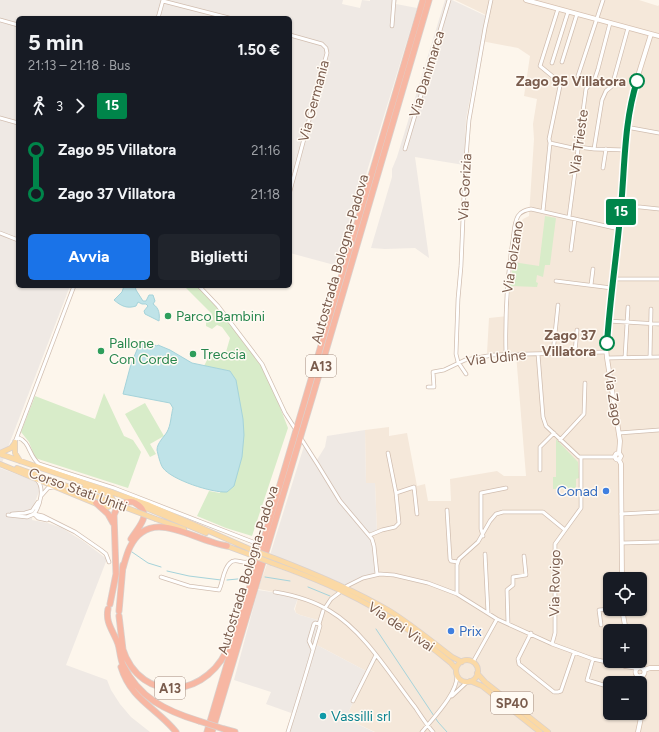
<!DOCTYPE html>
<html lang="it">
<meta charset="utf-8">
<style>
:root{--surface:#171b24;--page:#20242c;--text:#f1f3f6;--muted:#9ea1a6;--accent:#1a73e8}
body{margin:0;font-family:Figtree,sans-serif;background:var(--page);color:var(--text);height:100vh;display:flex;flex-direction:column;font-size:15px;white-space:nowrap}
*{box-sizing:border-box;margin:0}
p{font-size:13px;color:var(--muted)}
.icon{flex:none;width:22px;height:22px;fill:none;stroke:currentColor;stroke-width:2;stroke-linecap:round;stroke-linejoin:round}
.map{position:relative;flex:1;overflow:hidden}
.details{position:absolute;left:16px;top:16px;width:276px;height:272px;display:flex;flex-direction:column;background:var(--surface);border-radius:6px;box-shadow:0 1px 3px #0004}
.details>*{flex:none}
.badge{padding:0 8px;border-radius:3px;font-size:14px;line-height:26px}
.buttons{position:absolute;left:603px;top:572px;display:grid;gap:8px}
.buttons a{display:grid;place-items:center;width:44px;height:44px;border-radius:6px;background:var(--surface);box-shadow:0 1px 3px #0004;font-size:20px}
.map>.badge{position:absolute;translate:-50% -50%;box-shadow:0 0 0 2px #fff}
.legs{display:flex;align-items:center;gap:6px;height:44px;padding:0 12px;font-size:13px}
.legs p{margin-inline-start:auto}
.head{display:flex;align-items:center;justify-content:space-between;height:68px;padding:0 12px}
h1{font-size:22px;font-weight:700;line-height:30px}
.action{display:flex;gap:8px;margin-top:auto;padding:8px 12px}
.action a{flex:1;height:46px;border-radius:6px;background:var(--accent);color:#fff;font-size:16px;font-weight:700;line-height:46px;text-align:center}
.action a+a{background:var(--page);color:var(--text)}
ul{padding:0 12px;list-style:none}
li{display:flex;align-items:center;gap:14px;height:44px;font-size:15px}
li i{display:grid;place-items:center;width:6px;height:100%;margin:0 5px;background:currentColor}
li i::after{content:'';width:10px;height:10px;margin:-5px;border:3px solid;border-radius:50%;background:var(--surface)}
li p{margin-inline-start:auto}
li:first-child i{background:linear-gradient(#0000 50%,currentColor 0)}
li:last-child i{background:linear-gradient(currentColor 50%,#0000 0)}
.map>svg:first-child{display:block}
.residential{fill:#f5e8da;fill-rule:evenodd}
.industrial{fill:#efe9e4}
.green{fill:#d8ecc9}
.water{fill:#bfe3e8;stroke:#a5d3da}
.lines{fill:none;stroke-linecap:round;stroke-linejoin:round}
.stream{stroke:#a5d3da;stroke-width:1}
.street-casing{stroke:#d1beb0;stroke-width:4.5}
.secondary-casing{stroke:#d6c0b0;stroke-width:5.5}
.primary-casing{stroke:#dad1cd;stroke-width:6}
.highway-casing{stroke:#dad1cd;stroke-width:7}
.street{stroke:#fff;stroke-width:3}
.secondary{stroke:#fff;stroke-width:4}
.primary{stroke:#fbd9a5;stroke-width:4.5}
.highway{stroke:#f7b7a3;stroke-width:5.5}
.primary-bridge-casing{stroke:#dad1cd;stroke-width:6;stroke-linecap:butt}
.highway-bridge-casing{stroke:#dad1cd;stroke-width:7;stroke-linecap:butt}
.primary-bridge{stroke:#fbd9a5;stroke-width:4.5}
.highway-bridge{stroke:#f7b7a3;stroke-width:5.5}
.line-1-casing{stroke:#fff;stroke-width:9}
.line-1{stroke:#00854a;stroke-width:6}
.stop-1-dot{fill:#fff;stroke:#00854a;stroke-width:2}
.leisure-dot{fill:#2e9e5b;stroke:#fffaf3;stroke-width:1.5}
.shop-dot{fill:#3f7fe0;stroke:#fffaf3;stroke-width:1.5}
.culture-dot{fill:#0f9aa8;stroke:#fffaf3;stroke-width:1.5}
.labels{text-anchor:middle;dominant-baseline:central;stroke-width:3;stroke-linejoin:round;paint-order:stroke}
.shield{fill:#fffaf3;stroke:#a28b7f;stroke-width:1}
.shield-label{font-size:13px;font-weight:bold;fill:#7a5c4d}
.street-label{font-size:14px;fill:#7a5c4d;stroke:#fffaf3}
.stop-label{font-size:14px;font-weight:bold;fill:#7a5c4d;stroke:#fffaf3;text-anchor:end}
.leisure-label{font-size:14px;fill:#27864d;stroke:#fffaf3;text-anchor:start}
.shop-label{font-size:14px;fill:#366cbe;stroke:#fffaf3;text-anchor:end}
.culture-label{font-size:14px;fill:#0d838f;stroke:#fffaf3;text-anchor:start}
</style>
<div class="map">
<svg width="659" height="732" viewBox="0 0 659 732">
<rect width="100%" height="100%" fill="#fdf6ec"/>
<!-- residential -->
<path class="residential" d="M455 0H639L658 6 659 5V732H375L351 721 352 717 347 715 368 672 315 644 321 621 300 615 296 613 295 609 298 598 285 594 258 589 267 564 321 584 339 593 351 584 370 535 377 532 375 483H366L365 430 389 427V436L407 433 417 486 425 484 428 501H451L450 479 497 471 504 476H526L516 354 487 353 489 318 508 316 510 285 518 226 523 219 529 216 534 139 533 124 537 99 524 96 530 56 518 48 481 41 486 15ZM610 579H640V609H610ZM610 631H640V661H610ZM610 683H640V713H610Z"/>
<!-- industrial -->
<path class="industrial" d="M0 0H343L342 4 360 8 362 0 370 1V0H397L396 4 417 8 338 266 290 253V18H18V286H70L0 468 37 482 40 489 33 507 32 520 48 523 62 528 83 541 107 559 66 665 107 680 111 690 120 704 131 717 150 732H0Z
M445 0H452L486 16 466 119 464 165 415 157 429 258 415 248 385 249 371 248 392 177V169L397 157Z
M365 430 366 483H375L377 532 370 536 372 539 377 574 347 586 325 576 270 555 304 446 315 463 325 447 327 436Z
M258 590 285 594 298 598 294 609 296 613 300 615 321 621 315 644 368 672 347 715 352 718 351 721 374 732H289L294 714 266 704 271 692 234 680Z"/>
<!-- green -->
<path class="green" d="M545 216 556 218 550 265H545L543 277 537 275 536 282 538 283 537 287 510 286 513 262 539 266Z
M179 286H200L210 297 262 365 270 381 288 428 252 536 226 528 197 516 209 491 220 493 236 380 230 371 204 366 209 356 224 359 230 338 222 327 217 325 212 329 206 326V322L213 320 212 314 186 288Z
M104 393 124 436 133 440 141 452 128 488 35 458 29 442 21 432 35 396 95 419Z
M145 403 164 436 150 444 156 454 150 457 125 414Z
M556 439 578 462 579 478 576 479V488L553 489V477H556Z"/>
<!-- water -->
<path class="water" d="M124 286H135L136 290 143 301H146L149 295H153L155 301 153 304C159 308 160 314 159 321L145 314 144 311 148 306 146 304H142L138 302 136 306C127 309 121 306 114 300L122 292Z
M144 341 157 346 158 345 170 350 192 363 230 371 236 380 243 419 244 435 242 457 234 486 227 492C212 493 172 480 163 468 160 464 158 454 157 450 157 443 164 437 167 432 171 425 171 415 173 408L170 403 123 394 131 364 139 345Z"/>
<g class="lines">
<!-- stream -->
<path class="stream" d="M132 552 148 563 161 567
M167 571 189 576 221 580
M265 577 290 581
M227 580 248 578
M308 587 330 596
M376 629 438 722 447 732"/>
<!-- street casing -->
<g class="street-casing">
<path id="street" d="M163 1 229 18
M158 18 163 0
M0 20 18 25
M392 26 394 0
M290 35 322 44 326 48 327 53 290 191
M562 62 577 14
M552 63 568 12
M578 76 603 0
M0 118 18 123
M626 127 659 133
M550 143 549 139 560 86 557 80 540 66 558 9
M578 147 594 149 625 150
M405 149 449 0
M594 149 602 100 606 91 612 86 628 28
M603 168 606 149
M621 207H640L659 209
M543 211 550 143 577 149
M569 217 586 89 595 78 598 69 610 23
M0 233 18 240
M571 250 575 219
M613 279H659
M556 281 612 288
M591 285 593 269
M199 286 218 306 262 364 285 413 294 427
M608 321 659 324
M575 352 577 330
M553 353 558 305
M506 354C505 316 507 278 513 240 514 233 514 223 518 216 521 211 526 210 531 209L619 229
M538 354 543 417 546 426 579 457H615
M625 357 628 307
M650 357 651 309
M607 358 659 357
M466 374 458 362 456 354 458 299 461 266 465 170 469 120 485 28 491 0
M428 387H434L433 372 444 370 465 360 493 355 606 352
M619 433 659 430
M17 437C31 442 28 455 39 464L114 488 253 542 255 545C251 576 238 554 230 563 223 569 223 582 219 590L189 586 161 577
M302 440 318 465 340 501 372 539 374 546 377 574
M560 440 584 414 585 383
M15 442 74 286
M540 470V447L554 433
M396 493 414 487 417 514
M41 496 48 488 53 487
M447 510 450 559 451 561 458 562
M32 511 38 502
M12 514 25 513 32 511
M34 514C40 506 45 488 37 480
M34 514 38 518 47 520
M621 514 659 512
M8 515 27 517 34 514 43 516 75 532 101 550 106 554 109 562
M370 535 382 530 395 527 399 523 396 493 388 453
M483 536 481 529V493L506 488
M622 543 659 542
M485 554 488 613
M347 586 363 578 380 574 394 575 428 583 457 594 497 619 552 644 593 659 625 666
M275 592C293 595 314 601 330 611 365 632 390 675 415 707 421 716 426 724 433 732
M457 594V565L459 559 478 542 490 521 496 514 503 512H543L565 530
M325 608 331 599 339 593
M319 624 323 611
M508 624 507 590 513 585V577L526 575 524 556
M601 625 599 610 610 609
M531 633 518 659 519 664 554 692H558L561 691 574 653
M552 644 555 633V544L581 508V458
M593 659 587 680 610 687
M473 662 497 619
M452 696 467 682
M353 701 376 655
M288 732C299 697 310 661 320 626L319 624 315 623 314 624 309 641 313 650
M422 732C433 718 457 694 457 676"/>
</g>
<!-- secondary casing -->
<g class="secondary-casing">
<path id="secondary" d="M526 0 659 36
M619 453 616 454 615 456 616 459 619 460
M622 579 621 464 619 460 621 456 619 453 620 441 607 358 606 347 621 207 626 127 632 95 651 34
M622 609 626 631
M625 666 638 668
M635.5 672a4.5 4.5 0 1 1 9 0a4.5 4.5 0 1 1-9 0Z
M644 670 650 668H659
M638 732C642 715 645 693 641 676"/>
</g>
<!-- primary casing -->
<g class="primary-casing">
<path id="primary" d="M15 442V453L20 461
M0 453 11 448 14 444
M0 454 149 505 252 550
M0 464 104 507H108L112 505 113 500 109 494 85 486
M17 468 95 496
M139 505 206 533
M156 519 184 529
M224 545 251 555
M274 558C313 573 352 589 388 610 411 624 431 641 452 657L462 662
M272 563C311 577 349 592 384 614 408 628 430 646 451 663L456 669
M456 671a11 11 0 1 1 22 0a11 11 0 1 1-22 0Z
M477 673 485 682 548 732
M470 681 482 686 540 732"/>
</g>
<!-- highway casing -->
<g class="highway-casing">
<path id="highway" d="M96 503 108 514 113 523
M131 539C138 527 154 514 135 503
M123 568C125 561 127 553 130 547 148 510 184 534 212 542 217 544 222 545 227 546
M110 604 116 574 114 515C117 505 123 501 133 502
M108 609C105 623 114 632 118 644 120 650 120 658 123 665 139 698 166 711 199 721
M119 611 123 565
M119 616 123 650
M122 647C141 708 212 697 230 642
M121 667C131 700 157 708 176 732
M224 729 235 732
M207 732 423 0
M212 732 313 395 429 0"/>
</g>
<!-- street -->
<use href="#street" class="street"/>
<!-- secondary -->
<use href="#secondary" class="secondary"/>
<!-- primary -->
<use href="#primary" class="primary"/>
<!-- highway -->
<use href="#highway" class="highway"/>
<!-- primary-bridge casing -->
<g class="primary-bridge-casing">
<path id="primary-bridge" d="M95 496 156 519
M252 550 274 558
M251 555 272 563"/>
</g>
<!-- highway-bridge casing -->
<g class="highway-bridge-casing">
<path id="highway-bridge" d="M199 721 224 729"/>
</g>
<!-- primary-bridge -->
<use href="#primary-bridge" class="primary-bridge"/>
<!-- highway-bridge -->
<use href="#highway-bridge" class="highway-bridge"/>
</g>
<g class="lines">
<!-- line-1 casing -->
<g class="line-1-casing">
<path id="line-1" d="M607 343C610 298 617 253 621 207 625 164 624 122 637 81"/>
</g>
<!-- line-1 -->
<use href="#line-1" class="line-1"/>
</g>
<!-- markers -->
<g class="stop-1-dot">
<circle cx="637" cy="81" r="7"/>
<circle cx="607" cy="343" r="7"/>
</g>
<g class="leisure-dot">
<circle cx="168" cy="316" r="4"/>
<circle cx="101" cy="351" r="4"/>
<circle cx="193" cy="354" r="4"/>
</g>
<g class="shop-dot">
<circle cx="606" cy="491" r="4"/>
<circle cx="451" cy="631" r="4"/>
</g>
<circle class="culture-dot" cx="323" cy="716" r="4"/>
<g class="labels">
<!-- shield labels -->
<g class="shield">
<rect x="306" y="355" width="30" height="22" rx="3"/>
<rect x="155" y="677" width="30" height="22" rx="3"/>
<rect x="491" y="692" width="42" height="22" rx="3"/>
</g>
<g class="shield-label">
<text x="321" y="366">A13</text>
<text x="170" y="688">A13</text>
<text x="512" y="703">SP40</text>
</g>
<!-- street labels -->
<g class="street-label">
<text transform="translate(427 74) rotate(-73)">Via Danimarca</text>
<text transform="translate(314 101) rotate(-75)">Via Germania</text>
<text transform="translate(579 142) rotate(-82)">Via Trieste</text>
<text transform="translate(465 187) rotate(-87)">Via Gorizia</text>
<text transform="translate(513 257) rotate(-81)">Via Bolzano</text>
<text transform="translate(340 259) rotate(-74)">Autostrada Bologna-Padova</text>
<text transform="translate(496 358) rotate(-6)">Via Udine</text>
<text transform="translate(613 398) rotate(81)">Via Zago</text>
<text transform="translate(78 490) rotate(20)">Corso Stati Uniti</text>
<text transform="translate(248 570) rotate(-73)">Autostrada Bologna-Padova</text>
<text transform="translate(555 583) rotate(-89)">Via Rovigo</text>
<text transform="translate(401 627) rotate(34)">Via dei Vivai</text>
</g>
<!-- stop labels -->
<g class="stop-label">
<text x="626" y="81">Zago 95 Villatora</text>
<text x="596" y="335">Zago 37<tspan x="596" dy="16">Villatora</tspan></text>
</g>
<!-- leisure labels -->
<g class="leisure-label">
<text x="176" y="316">Parco Bambini</text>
<text x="109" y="343">Pallone<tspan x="109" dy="16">Con Corde</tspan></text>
<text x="201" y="354">Treccia</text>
</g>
<!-- shop labels -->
<g class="shop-label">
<text x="598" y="491">Conad</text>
<text x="459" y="631" text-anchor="start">Prix</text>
</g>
<!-- culture labels -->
<g class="culture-label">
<text x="331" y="716">Vassilli srl</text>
</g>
</g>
</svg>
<div class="buttons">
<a><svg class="icon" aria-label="locate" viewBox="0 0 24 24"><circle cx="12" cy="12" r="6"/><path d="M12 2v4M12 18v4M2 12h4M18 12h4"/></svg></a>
<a>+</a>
<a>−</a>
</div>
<b class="badge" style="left:621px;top:212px;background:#00854a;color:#fff">15</b>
<section class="details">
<div class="head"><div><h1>5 min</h1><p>21:13 – 21:18 · Bus</p></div><b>1.50 €</b></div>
<div class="legs"><svg class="icon" aria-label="walk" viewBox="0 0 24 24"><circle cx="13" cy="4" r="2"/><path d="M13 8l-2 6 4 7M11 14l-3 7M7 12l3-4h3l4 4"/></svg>3<svg class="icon" aria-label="forward" viewBox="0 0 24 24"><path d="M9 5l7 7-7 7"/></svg><b class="badge" style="background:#00854a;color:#fff">15</b></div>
<ul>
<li><i style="color:#00854a"></i><b>Zago 95 Villatora</b><p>21:16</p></li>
<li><i style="color:#00854a"></i><b>Zago 37 Villatora</b><p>21:18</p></li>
</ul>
<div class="action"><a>Avvia</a><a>Biglietti</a></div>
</section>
</div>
